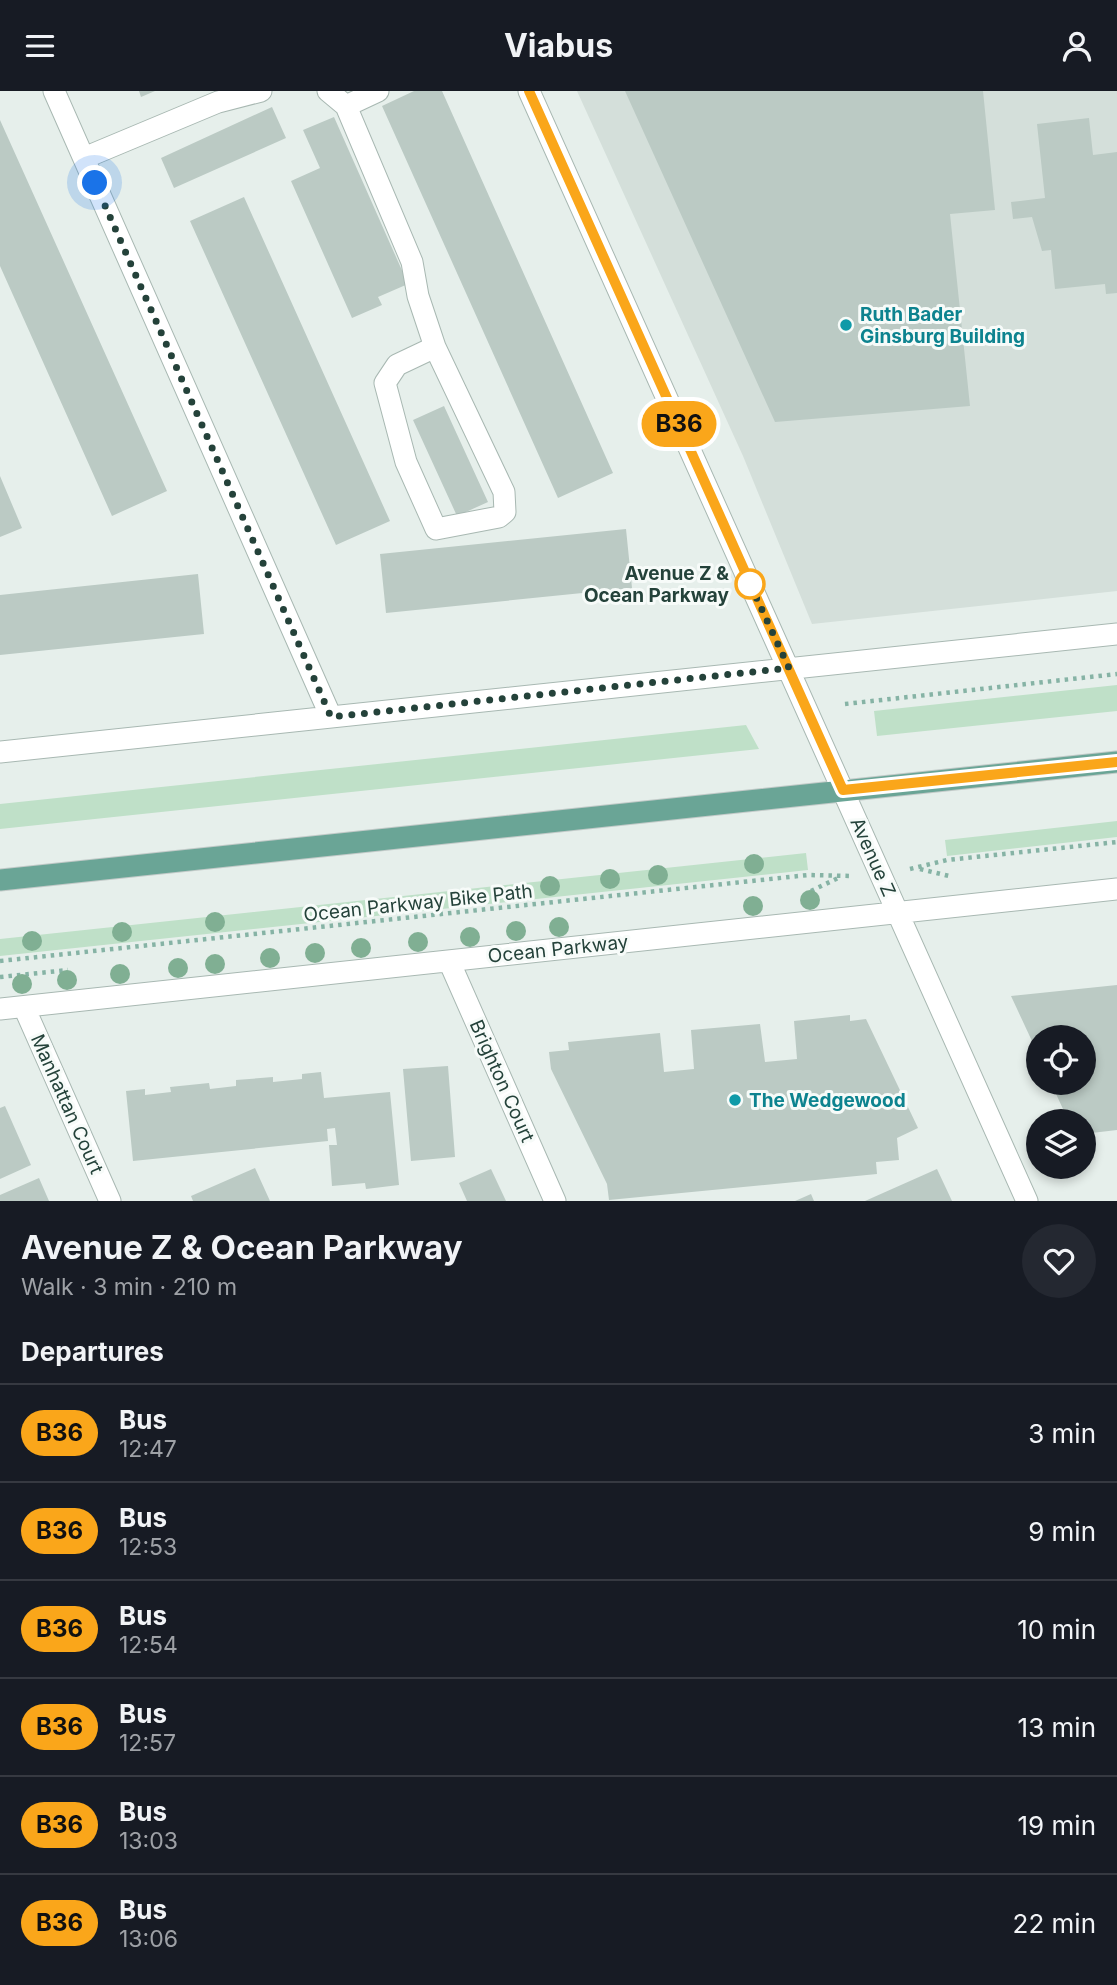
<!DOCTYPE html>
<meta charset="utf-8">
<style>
:root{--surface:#171b24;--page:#242831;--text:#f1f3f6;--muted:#9ea1a6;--line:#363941}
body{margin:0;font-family:Inter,sans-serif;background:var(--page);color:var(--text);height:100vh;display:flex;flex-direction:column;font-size:26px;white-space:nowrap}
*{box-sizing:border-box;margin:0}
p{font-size:23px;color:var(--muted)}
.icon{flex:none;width:38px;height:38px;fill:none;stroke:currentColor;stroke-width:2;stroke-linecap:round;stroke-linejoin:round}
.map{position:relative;height:1110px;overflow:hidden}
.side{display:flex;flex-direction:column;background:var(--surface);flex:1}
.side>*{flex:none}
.badge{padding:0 14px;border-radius:23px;font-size:24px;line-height:46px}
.tools{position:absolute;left:1026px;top:934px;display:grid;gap:14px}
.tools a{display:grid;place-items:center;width:70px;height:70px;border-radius:50%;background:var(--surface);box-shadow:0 4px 10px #0003;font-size:35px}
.you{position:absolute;width:35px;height:35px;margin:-18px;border:5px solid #fff;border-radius:50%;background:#1a73e8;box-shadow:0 0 0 10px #1a73e833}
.map>.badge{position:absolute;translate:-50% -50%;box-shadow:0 0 0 4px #fff}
h2{padding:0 21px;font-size:26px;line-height:63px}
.round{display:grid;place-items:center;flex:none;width:74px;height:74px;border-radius:37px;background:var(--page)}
.headline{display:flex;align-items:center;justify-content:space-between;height:119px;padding:0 21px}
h1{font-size:33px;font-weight:700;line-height:52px}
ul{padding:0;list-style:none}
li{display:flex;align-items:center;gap:21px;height:98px;padding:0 21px;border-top:2px solid var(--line)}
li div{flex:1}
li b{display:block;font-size:26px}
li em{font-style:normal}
li .badge{min-width:77px;font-weight:700;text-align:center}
header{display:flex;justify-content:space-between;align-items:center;height:91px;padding:0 21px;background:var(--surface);font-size:32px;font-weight:700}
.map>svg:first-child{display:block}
.built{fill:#d4dfda}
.green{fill:#bfe0c8}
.building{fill:#bbcac4}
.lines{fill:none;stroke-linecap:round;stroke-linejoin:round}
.minor-casing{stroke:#a8b8b2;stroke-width:23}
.major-casing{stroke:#c2cac8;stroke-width:23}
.path{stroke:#86b3a5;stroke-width:4.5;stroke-dasharray:3.5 5;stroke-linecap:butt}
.minor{stroke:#fff;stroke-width:21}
.major{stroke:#6aa596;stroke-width:21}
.tree{fill:#80af93}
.line-casing{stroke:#fff;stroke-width:16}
.line{stroke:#faa61a;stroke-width:10}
.walk{stroke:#24423a;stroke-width:7;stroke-dasharray:0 12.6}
.culture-dot{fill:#0f9aa8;stroke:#f7fbf9;stroke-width:2.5}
.stop-dot{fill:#fff;stroke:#faa61a;stroke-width:3.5}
.labels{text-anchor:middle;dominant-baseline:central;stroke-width:6;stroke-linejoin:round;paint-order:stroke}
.culture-label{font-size:19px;font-weight:bold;fill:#0d838f;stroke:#f7fbf9;text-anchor:start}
.stop-label{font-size:19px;font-weight:bold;fill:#24423a;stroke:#f7fbf9;text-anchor:end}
.street-label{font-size:19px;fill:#24423a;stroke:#f7fbf9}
</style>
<header><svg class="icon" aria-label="menu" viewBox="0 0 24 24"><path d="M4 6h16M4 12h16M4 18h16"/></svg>Viabus<svg class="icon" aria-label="person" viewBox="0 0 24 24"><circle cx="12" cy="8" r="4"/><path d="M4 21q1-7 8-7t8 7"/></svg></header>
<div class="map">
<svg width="1117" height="1110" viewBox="0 0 1117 1110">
<rect width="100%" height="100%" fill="#e6efeb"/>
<!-- built -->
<path class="built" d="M577 0H1117V500L812 533 743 365Z"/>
<!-- green -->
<path class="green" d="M1117 594V620L877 645 874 620Z
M746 634 759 658 0 738V713Z
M1117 730V746L947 765 945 749Z
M806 762 808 779 0 865V848Z"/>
<!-- building -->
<path class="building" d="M139 0H155L141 6Z
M414 0H442L613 382 558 407 382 15Z
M625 0H983L995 119 950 123 970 315 775 331Z
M272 16 286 47 174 97 161 67Z
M334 26 408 193 378 206 382 214 352 227 291 90 320 77 303 39Z
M1089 27 1093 64 1117 61V202L1106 203 1105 193 1055 198 1051 159 1042 160 1032 126 1013 128 1011 111 1045 107 1037 33Z
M0 29 167 400 112 425 0 175Z
M244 106 390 430 336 454 190 130Z
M444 315 488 411 457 425 413 329Z
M0 385 22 437 0 446Z
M626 438 632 497 386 522 380 463Z
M198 483 204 543 0 564V504Z
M1117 894V1039L1083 1043V1031H1069L1051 992H1083V947H1038V963L1011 905Z
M850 924V930L866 928 918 1037 897 1047 899 1069 876 1071 877 1083 609 1109 607 1093 551 978 549 961 569 959 568 951 660 942 664 981 694 978 691 939 760 933 765 971 797 968 794 930Z
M448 975 455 1066 411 1070 403 978Z
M321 981 324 1007 390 1001 399 1094 366 1098 365 1092 332 1095 329 1054H337L335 1037 327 1038 328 1050 133 1070 126 1000 145 998V1004L171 1001 170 996 209 992 210 998 236 995V989L273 986V991L302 988V983Z
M5 1015 31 1074 0 1088V1017Z
M255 1077 270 1110H193L191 1105Z
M491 1078 506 1110H467L459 1092Z
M937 1078 952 1110H865Z
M39 1087 49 1110H0V1104Z
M811 1103 814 1110H795Z"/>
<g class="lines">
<!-- minor casing -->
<g class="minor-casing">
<path id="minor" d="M54 0 331 626
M328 0 346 15
M378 0 346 15 412 171 418 205 435 256 504 401 505 421 499 426 436 438 406 371 385 292 397 274 435 256
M529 0 1027 1110
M84 67 218 11 261 0
M0 661 1117 543
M449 870 555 1110
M24 916 110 1110
M0 918 1117 798"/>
</g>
<!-- major casing -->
<g class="major-casing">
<path id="major" d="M0 789 1117 671"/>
</g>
<!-- path -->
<path class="path" d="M845 613 1117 583
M910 778 947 769 1117 751
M920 778 949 785
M811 800 838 787
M0 870 808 784 853 785
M0 886 68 879"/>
<!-- minor -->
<use href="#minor" class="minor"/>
<!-- major -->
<use href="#major" class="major"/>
</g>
<!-- trees -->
<g class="tree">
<circle cx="754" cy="773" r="10"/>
<circle cx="658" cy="784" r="10"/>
<circle cx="610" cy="788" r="10"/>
<circle cx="550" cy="795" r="10"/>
<circle cx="810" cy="809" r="10"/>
<circle cx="753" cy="815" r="10"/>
<circle cx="215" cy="831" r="10"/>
<circle cx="559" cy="836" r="10"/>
<circle cx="516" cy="840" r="10"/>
<circle cx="122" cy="841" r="10"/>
<circle cx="470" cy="846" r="10"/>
<circle cx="32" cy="850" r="10"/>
<circle cx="418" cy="851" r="10"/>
<circle cx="361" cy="857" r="10"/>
<circle cx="315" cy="862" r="10"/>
<circle cx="270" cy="867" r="10"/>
<circle cx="215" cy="873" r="10"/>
<circle cx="178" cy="877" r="10"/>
<circle cx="120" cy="883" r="10"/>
<circle cx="67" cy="889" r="10"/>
<circle cx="22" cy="893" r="10"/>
</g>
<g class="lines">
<!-- line casing -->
<g class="line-casing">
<path id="line" d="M529 0 843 699 1117 671"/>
</g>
<!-- line -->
<use href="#line" class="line"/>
<!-- walk -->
<path class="walk" d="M95 92 331 626 789 577 750 493"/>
</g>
<!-- markers -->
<g class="culture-dot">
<circle cx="846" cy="234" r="7"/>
<circle cx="735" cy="1009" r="7"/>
</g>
<circle class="stop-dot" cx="750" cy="493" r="14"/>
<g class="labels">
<!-- culture labels -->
<g class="culture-label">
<text x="860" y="223">Ruth Bader<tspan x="860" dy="22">Ginsburg Building</tspan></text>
<text x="749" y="1009">The Wedgewood</text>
</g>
<!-- stop labels -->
<g class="stop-label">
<text x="729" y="482">Avenue Z &amp;<tspan x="729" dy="22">Ocean Parkway</tspan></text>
</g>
<!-- street labels -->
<g class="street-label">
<text transform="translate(873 766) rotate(66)">Avenue Z</text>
<text transform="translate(418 812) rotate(-6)">Ocean Parkway Bike Path</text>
<text transform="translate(558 858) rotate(-6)">Ocean Parkway</text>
<text transform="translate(502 990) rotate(66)">Brighton Court</text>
<text transform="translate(67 1013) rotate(66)">Manhattan Court</text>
</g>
</g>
</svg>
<div class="tools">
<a><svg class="icon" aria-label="locate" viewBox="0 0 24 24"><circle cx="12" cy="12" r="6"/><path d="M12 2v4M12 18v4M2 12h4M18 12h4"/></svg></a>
<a><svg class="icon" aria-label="layers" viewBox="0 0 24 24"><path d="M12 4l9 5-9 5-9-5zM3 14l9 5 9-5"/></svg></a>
</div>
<div class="you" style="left:95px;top:92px"></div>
<b class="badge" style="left:679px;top:333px;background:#faa61a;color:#111">B36</b>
</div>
<section class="side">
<div class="headline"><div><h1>Avenue Z &amp; Ocean Parkway</h1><p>Walk · 3 min · 210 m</p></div><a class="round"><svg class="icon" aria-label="heart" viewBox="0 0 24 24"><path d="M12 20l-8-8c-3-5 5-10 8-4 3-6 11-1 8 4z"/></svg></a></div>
<h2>Departures</h2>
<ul>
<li><span class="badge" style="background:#faa61a;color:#111">B36</span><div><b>Bus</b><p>12:47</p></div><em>3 min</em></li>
<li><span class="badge" style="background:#faa61a;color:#111">B36</span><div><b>Bus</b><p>12:53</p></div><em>9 min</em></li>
<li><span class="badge" style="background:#faa61a;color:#111">B36</span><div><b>Bus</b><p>12:54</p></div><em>10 min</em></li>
<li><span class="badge" style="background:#faa61a;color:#111">B36</span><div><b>Bus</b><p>12:57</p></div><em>13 min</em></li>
<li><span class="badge" style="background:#faa61a;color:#111">B36</span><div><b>Bus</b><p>13:03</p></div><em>19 min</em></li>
<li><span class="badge" style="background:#faa61a;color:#111">B36</span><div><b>Bus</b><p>13:06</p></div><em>22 min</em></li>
</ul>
</section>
